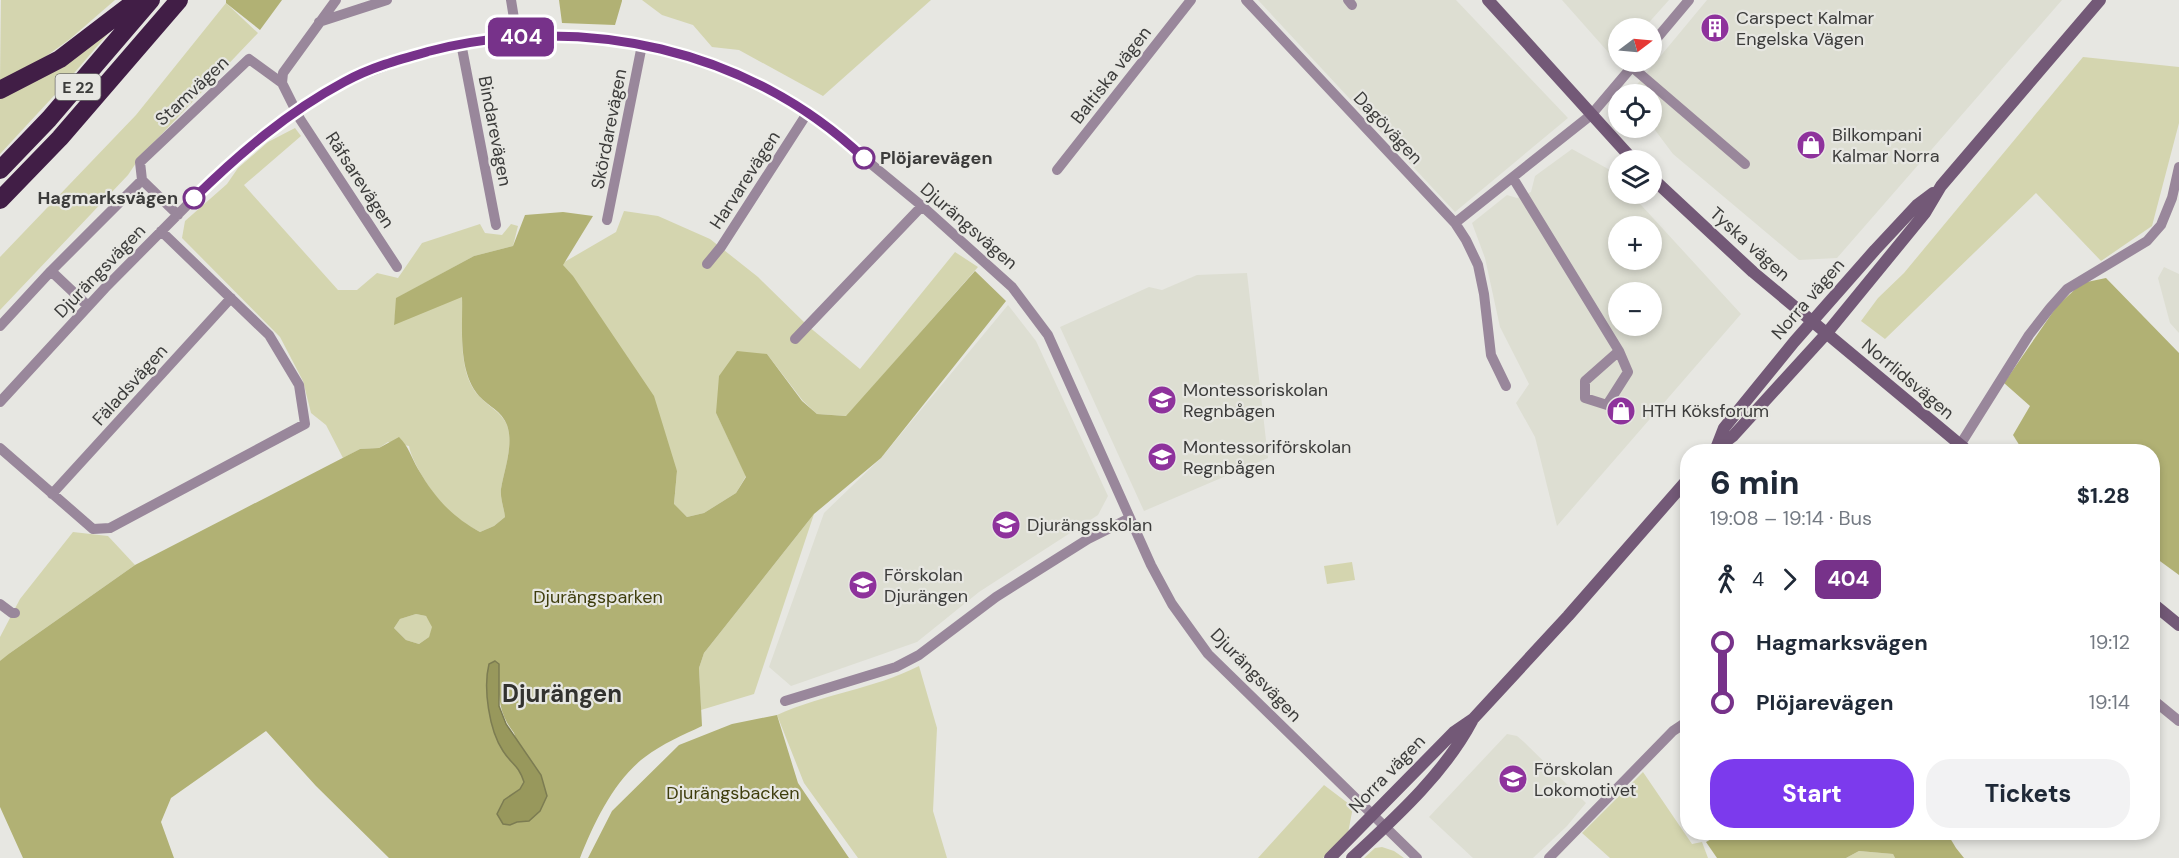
<!DOCTYPE html>
<meta charset="utf-8">
<style>
:root{--surface:#fff;--page:#f2f2f3;--text:#1f2937;--muted:#747a83;--accent:#7c3aed}
body{margin:0;font-family:"DM Sans",sans-serif;background:var(--page);color:var(--text);height:100vh;display:flex;flex-direction:column;font-size:22px;white-space:nowrap}
*{box-sizing:border-box;margin:0}
p{font-size:20px;color:var(--muted)}
.icon{flex:none;width:33px;height:33px;fill:none;stroke:currentColor;stroke-width:2;stroke-linecap:round;stroke-linejoin:round}
.map{position:relative;flex:1;overflow:hidden}
.details{position:absolute;left:1680px;top:444px;width:480px;height:396px;display:flex;flex-direction:column;background:var(--surface);border-radius:24px;box-shadow:0 3px 9px #0003}
.details>*{flex:none}
.badge{padding:0 12px;border-radius:9px;font-size:21px;line-height:39px}
.needle{width:39px;rotate:74deg}
.tools{position:absolute;left:1608px;top:18px;display:grid;gap:12px}
.tools a{display:grid;place-items:center;width:54px;height:54px;border-radius:50%;background:var(--surface);box-shadow:0 3px 9px #0003;font-size:30px}
.map>.badge{position:absolute;translate:-50% -50%;box-shadow:0 0 0 3px #fff}
.legs{display:flex;align-items:center;gap:9px;height:66px;padding:0 30px;font-size:20px}
.legs p{margin-inline-start:auto}
.overview{display:flex;align-items:center;justify-content:space-between;height:102px;padding:0 30px}
h1{font-size:33px;font-weight:800;line-height:45px}
.action{display:flex;gap:12px;margin-top:auto;padding:12px 30px}
.action a{flex:1;height:69px;border-radius:24px;background:var(--accent);color:#fff;font-size:24px;font-weight:800;line-height:69px;text-align:center}
.action a+a{background:var(--page);color:var(--text)}
ul{padding:0 30px;list-style:none}
li{display:flex;align-items:center;gap:21px;height:60px;font-size:22px}
li i{display:grid;place-items:center;width:9px;height:100%;margin:0 8px;background:currentColor}
li i::after{content:'';width:15px;height:15px;margin:-8px;border:4px solid;border-radius:50%;background:var(--surface)}
li p{margin-inline-start:auto}
li:first-child i{background:linear-gradient(#0000 50%,currentColor 0)}
li:last-child i{background:linear-gradient(currentColor 50%,#0000 0)}
.map>svg:first-child{display:block}
.built{fill:#ddded2;fill-rule:evenodd}
.green{fill:#d4d5af}
.forest{fill:#b1b174;fill-rule:evenodd}
.water{fill:#98985c;stroke:#7c7c52;stroke-width:1.5}
.lines{fill:none;stroke-linecap:round;stroke-linejoin:round}
.minor{stroke:#99879b;stroke-width:10}
.secondary{stroke:#735977;stroke-width:12}
.motorway{stroke:#411e46;stroke-width:18}
.line-1-casing{stroke:#fff;stroke-width:14}
.line-1{stroke:#77328a;stroke-width:9}
.stop-1-dot{fill:#fff;stroke:#77328a;stroke-width:3}
.labels{text-anchor:middle;dominant-baseline:central;stroke-width:4.5;stroke-linejoin:round;paint-order:stroke}
.shield{fill:#e7e7e2;stroke:#6f6f6d;stroke-width:1.5}
.shield-label{font-size:16px;font-weight:bold;fill:#3c3c3b}
.poi-label{font-size:18px;fill:#3c3c3b;stroke:#e7e7e2;text-anchor:start}
.street-label{font-size:18px;fill:#3c3c3b;stroke:#e7e7e2}
.stop-label{font-size:18px;font-weight:bold;fill:#3c3c3b;stroke:#e7e7e2;text-anchor:start}
.park-label{font-size:18px;fill:#3e3d0c;stroke:#e7e7e2}
.district-label{font-size:24px;font-weight:bold;fill:#32322f;stroke:#e7e7e2}
</style>
<div class="map">
<svg width="2179" height="858" viewBox="0 0 2179 858">
<rect width="100%" height="100%" fill="#e7e7e2"/>
<!-- built -->
<path class="built" d="M1258 0H1456L1568 118 1455 212Z
M1562 0H1669L1644 28H1618V59L1616 61Z
M1707 0H2062L1837 258 1799 260 1673 154 1652 126V94H1629Z
M1572 149 1610 170 1618 180V194H1631L1741 314 1557 526 1535 437 1516 403 1529 384 1500 327 1485 258 1472 223 1507 195 1517 198 1531 192 1535 176ZM1618 226H1652V260H1618ZM1618 292H1652V326H1618Z
M2164 267 2179 274V333L2170 323 2158 278Z
M1247 273 1268 458 1144 511 1060 327 1149 287 1162 290 1197 275Z
M1008 305 1036 341 1108 496 1098 515 979 592 917 642 791 686 769 667 824 513 881 458Z
M1507 734 1517 736 1524 742 1586 803 1567 826 1533 858H1473L1429 817Z"/>
<!-- green -->
<path class="green" d="M1 0H115L70 39 34 65 0 81Z
M642 0H931L823 96 739 50 712 47 693 25 662 15Z
M226 3 258 33 140 157 128 175 0 310V257L136 115Z
M112 29 63 86 0 154V96Z
M2083 57 2179 67V123L2152 226 2101 261 2036 193 1885 339 1861 321 1878 298 1904 273Z
M295 128 301 136 244 185 338 290H357L377 273 398 278 422 243 480 224 485 233 502 235 511 224 518 226 513 246 474 256 397 298 394 324 462 296C463 327 457 371 478 395 487 406 501 411 507 425 514 445 504 470 501 489 500 498 504 508 505 517L494 526 480 532C471 527 460 522 452 514 438 503 412 464 409 446L388 442 379 448 360 449 343 458 326 425 311 413 303 381 280 337 182 238 185 221 227 184 238 168 268 142Z
M624 211 658 216 710 239 758 277 808 326 860 369 955 252 978 267 847 416 817 414 803 401 767 354 716 413 746 476 736 493 704 513 687 517 674 505 677 471 561 264 616 232Z
M814 514 754 694 701 710 699 668 704 653Z
M73 532 108 536 135 565 10 653 0 669V637L20 599Z
M1352 562 1355 580 1327 584 1324 566Z
M416 614 426 616 433 627 429 637 419 644 406 640 394 628 400 619Z
M919 666 937 728 933 811 947 858H858L804 783 777 715C823 694 874 689 919 666Z
M1643 772 1692 844 1702 842 1708 858H1610L1582 833Z
M1324 785 1353 807 1348 833 1323 858H1258Z
M1382 847 1394 851 1404 858H1364L1375 848Z
M1859 851 1893 854 1895 858H1846Z"/>
<!-- forest -->
<path class="forest" d="M226 0H282L260 30 226 3Z
M559 0H622V1L615 25 562 23Z
M563 212 593 216 563 265 573 276 654 396 677 471 674 504 687 517 704 513 736 493 746 477 716 413 719 376 737 351 767 354 802 401 817 414 846 416 975 271 1006 301 881 458 814 514 704 653 699 668 702 726C683 735 662 744 645 757 614 780 594 823 580 858H389L316 786 266 731 171 798 161 822 174 858H23L0 807V661L10 653 135 565 360 449 379 448 399 437C409 447 411 457 418 469 435 498 451 516 480 532L494 526 505 517C504 508 500 498 501 489 504 470 514 445 507 425 502 411 488 406 479 396 457 371 463 327 462 297L394 325 396 298 474 256 513 246 525 215ZM416 614 426 616 432 627 429 637 419 644 406 640 394 628 400 619ZM499 665C498 690 497 712 514 733L540 811 510 825 504 800 520 789 524 782 520 769 503 751 489 710Z
M2106 278 2179 353V575L2153 556 2152 452H2055C2045 443 2034 448 2023 451L2013 435 2030 406 2004 383 2057 306 2082 283Z
M777 715 798 783 849 858H588L612 811 679 745 732 724Z
M1722 833H1947L1956 848 1964 858H1895L1893 854 1859 851 1846 858H1717L1706 842Z"/>
<!-- water -->
<path class="water" d="M495 661 499 664V706L506 724 541 775 547 796 540 811 529 821 517 822 510 825 503 824 497 814 504 800 520 789 524 782C518 764 512 765 503 751 489 730 483 688 489 664Z"/>
<g class="lines">
<!-- minor -->
<path class="minor" d="M511 0 517 37
M1246 0 1455 223 1466 240 1478 265 1484 294 1491 355 1506 386
M1348 0 1352 5
M319 22 387 0
M461 43 496 225
M1652 44 1689 0
M1632 67 1745 164
M282 83 283 73 336 0
M1057 170 1191 0
M1513 178 1619 351 1585 381V398L1607 405 1628 372 1619 351
M142 180 140 162 249 59 282 83 300 119 397 267
M607 220 642 45
M1455 223 1591 115 1636 62
M707 264 721 247 808 112
M51 271 88 306
M0 326 51 271 142 180 178 215
M795 339 922 206
M0 402 105 288 215 177 259 137 321 95 346 81 406 58 461 43 503 38 590 37 642 45 701 60 755 81 808 112 922 206 1012 287 1048 335 1151 565 1172 604 1208 654 1417 858
M1960 445 2029 335 2050 308 2067 289 2147 241 2161 225 2172 198 2179 167
M0 448 93 529 110 528 305 424 299 385 269 335 161 231
M52 494 231 298
M0 604 12 613H15
M2152 699 2179 721
M785 701 896 667 919 655 996 597 1088 539 1130 518
M1549 858 1673 731 1688 721"/>
<!-- secondary -->
<path class="secondary" d="M1488 0 1633 160
M1652 178 1753 272 1969 452
M1717 446 1724 428 1794 342 1875 250 1917 205 1933 193
M1712 452 1733 436 1826 334 1925 213 1941 186 2100 0
M2152 603 2179 625
M1330 858 1454 732 1473 719 1568 616 1688 479
M1352 858C1395 818 1444 774 1472 721"/>
<!-- motorway -->
<path class="motorway" d="M0 90 60 59 137 0
M0 170 49 119 151 0
M0 200 60 138 179 0"/>
</g>
<g class="lines">
<!-- line-1 casing -->
<g class="line-1-casing">
<path id="line-1" d="M194 198C240 153 288 112 344 82 371 67 401 59 430 51 582 12 749 49 864 158"/>
</g>
<!-- line-1 -->
<use href="#line-1" class="line-1"/>
</g>
<!-- icons -->
<defs>
<g id="building-disc" transform="scale(1.5)"><circle r="9.5" fill="#8e329c" stroke="#e7e7e2"/><path d="M-4-6H4V6H1V3H-1V6H-4ZM-2.5-4.3h1.7v1.8h-1.7ZM.8-4.3h1.7v1.8H.8ZM-2.5-1h1.7V.8h-1.7ZM.8-1h1.7V.8H.8Z" fill="#fff"/></g>
<g id="shop-disc" transform="scale(1.5)"><circle r="9.5" fill="#8e329c" stroke="#e7e7e2"/><path d="M-5-2.5h2.3a2.7 3.5 0 0 1 5.4 0H5L5.5 6h-11ZM-1.5-2.5h3a1.5 2.3 0 0 0-3 0Z" fill="#fff"/></g>
<g id="school-disc" transform="scale(1.5)"><circle r="9.5" fill="#8e329c" stroke="#e7e7e2"/><path d="M0-5L7-2L0 1L-7-2ZM-4 1L0 2.5L4 1V4Q0 6-4 4Z" fill="#fff"/></g>
</defs>
<g fill-rule="evenodd">
<use href="#building-disc" x="1715" y="28"/>
<use href="#shop-disc" x="1811" y="145"/>
<use href="#school-disc" x="1162" y="400"/>
<use href="#shop-disc" x="1621" y="411"/>
<use href="#school-disc" x="1162" y="457"/>
<use href="#school-disc" x="1006" y="525"/>
<use href="#school-disc" x="863" y="585"/>
<use href="#school-disc" x="1513" y="779"/>
</g>
<!-- markers -->
<g class="stop-1-dot">
<circle cx="864" cy="158" r="10"/>
<circle cx="194" cy="198" r="10"/>
</g>
<g class="labels">
<!-- shield labels -->
<rect class="shield" x="55.5" y="74" width="45" height="26" rx="4.5"/>
<g class="shield-label">
<text x="78" y="87">E 22</text>
</g>
<!-- poi labels -->
<g class="poi-label">
<text x="1736" y="18">Carspect Kalmar<tspan x="1736" dy="21">Engelska Vägen</tspan></text>
<text x="1832" y="135">Bilkompani<tspan x="1832" dy="21">Kalmar Norra</tspan></text>
<text x="1183" y="390">Montessoriskolan<tspan x="1183" dy="21">Regnbågen</tspan></text>
<text x="1642" y="411">HTH Köksforum</text>
<text x="1183" y="447">Montessoriförskolan<tspan x="1183" dy="21">Regnbågen</tspan></text>
<text x="1027" y="525">Djurängsskolan</text>
<text x="884" y="575">Förskolan<tspan x="884" dy="21">Djurängen</tspan></text>
<text x="1534" y="769">Förskolan<tspan x="1534" dy="21">Lokomotivet</tspan></text>
</g>
<!-- street labels -->
<g class="street-label">
<text transform="translate(1111 75) rotate(-52)">Baltiska vägen</text>
<text transform="translate(192 91) rotate(-43)">Stamvägen</text>
<text transform="translate(1388 128) rotate(47)">Dagövägen</text>
<text transform="translate(609 129) rotate(-79)">Skördarevägen</text>
<text transform="translate(495 131) rotate(79)">Bindarevägen</text>
<text transform="translate(360 180) rotate(57)">Räfsarevägen</text>
<text transform="translate(745 180) rotate(-57)">Harvarevägen</text>
<text transform="translate(969 226) rotate(41)">Djurängsvägen</text>
<text transform="translate(1750 244) rotate(42)">Tyska vägen</text>
<text transform="translate(100 271) rotate(-46)">Djurängsvägen</text>
<text transform="translate(1808 299) rotate(-49)">Norra vägen</text>
<text transform="translate(1908 379) rotate(40)">Norrlidsvägen</text>
<text transform="translate(130 385) rotate(-48)">Fäladsvägen</text>
<text transform="translate(1256 675) rotate(46)">Djurängsvägen</text>
<text transform="translate(1387 774) rotate(-46)">Norra vägen</text>
</g>
<!-- stop labels -->
<g class="stop-label">
<text x="880" y="158">Plöjarevägen</text>
<text x="178" y="198" text-anchor="end">Hagmarksvägen</text>
</g>
<!-- park labels -->
<g class="park-label">
<text x="598" y="597">Djurängsparken</text>
<text x="733" y="793">Djurängsbacken</text>
</g>
<!-- district labels -->
<g class="district-label">
<text x="562" y="693">Djurängen</text>
</g>
</g>
</svg>
<div class="tools">
<a><svg class="needle" viewBox="-14 -14 28 28"><path d="M0-13l5 13h-10z" fill="#e53935"/><path d="M0 13l5-13h-10z" fill="#747a83"/></svg></a>
<a><svg class="icon" aria-label="locate" viewBox="0 0 24 24"><circle cx="12" cy="12" r="6"/><path d="M12 2v4M12 18v4M2 12h4M18 12h4"/></svg></a>
<a><svg class="icon" aria-label="layers" viewBox="0 0 24 24"><path d="M12 4l9 5-9 5-9-5zM3 14l9 5 9-5"/></svg></a>
<a>+</a>
<a>−</a>
</div>
<b class="badge" style="left:521px;top:37px;background:#77328a;color:#fff">404</b>
<section class="details">
<div class="overview"><div><h1>6 min</h1><p>19:08 – 19:14 · Bus</p></div><b>$1.28</b></div>
<div class="legs"><svg class="icon" aria-label="walk" viewBox="0 0 24 24"><circle cx="13" cy="4" r="2"/><path d="M13 8l-2 6 4 7M11 14l-3 7M7 12l3-4h3l4 4"/></svg>4<svg class="icon" aria-label="forward" viewBox="0 0 24 24"><path d="M9 5l7 7-7 7"/></svg><b class="badge" style="background:#77328a;color:#fff">404</b></div>
<ul>
<li><i style="color:#77328a"></i><b>Hagmarksvägen</b><p>19:12</p></li>
<li><i style="color:#77328a"></i><b>Plöjarevägen</b><p>19:14</p></li>
</ul>
<div class="action"><a>Start</a><a>Tickets</a></div>
</section>
</div>
